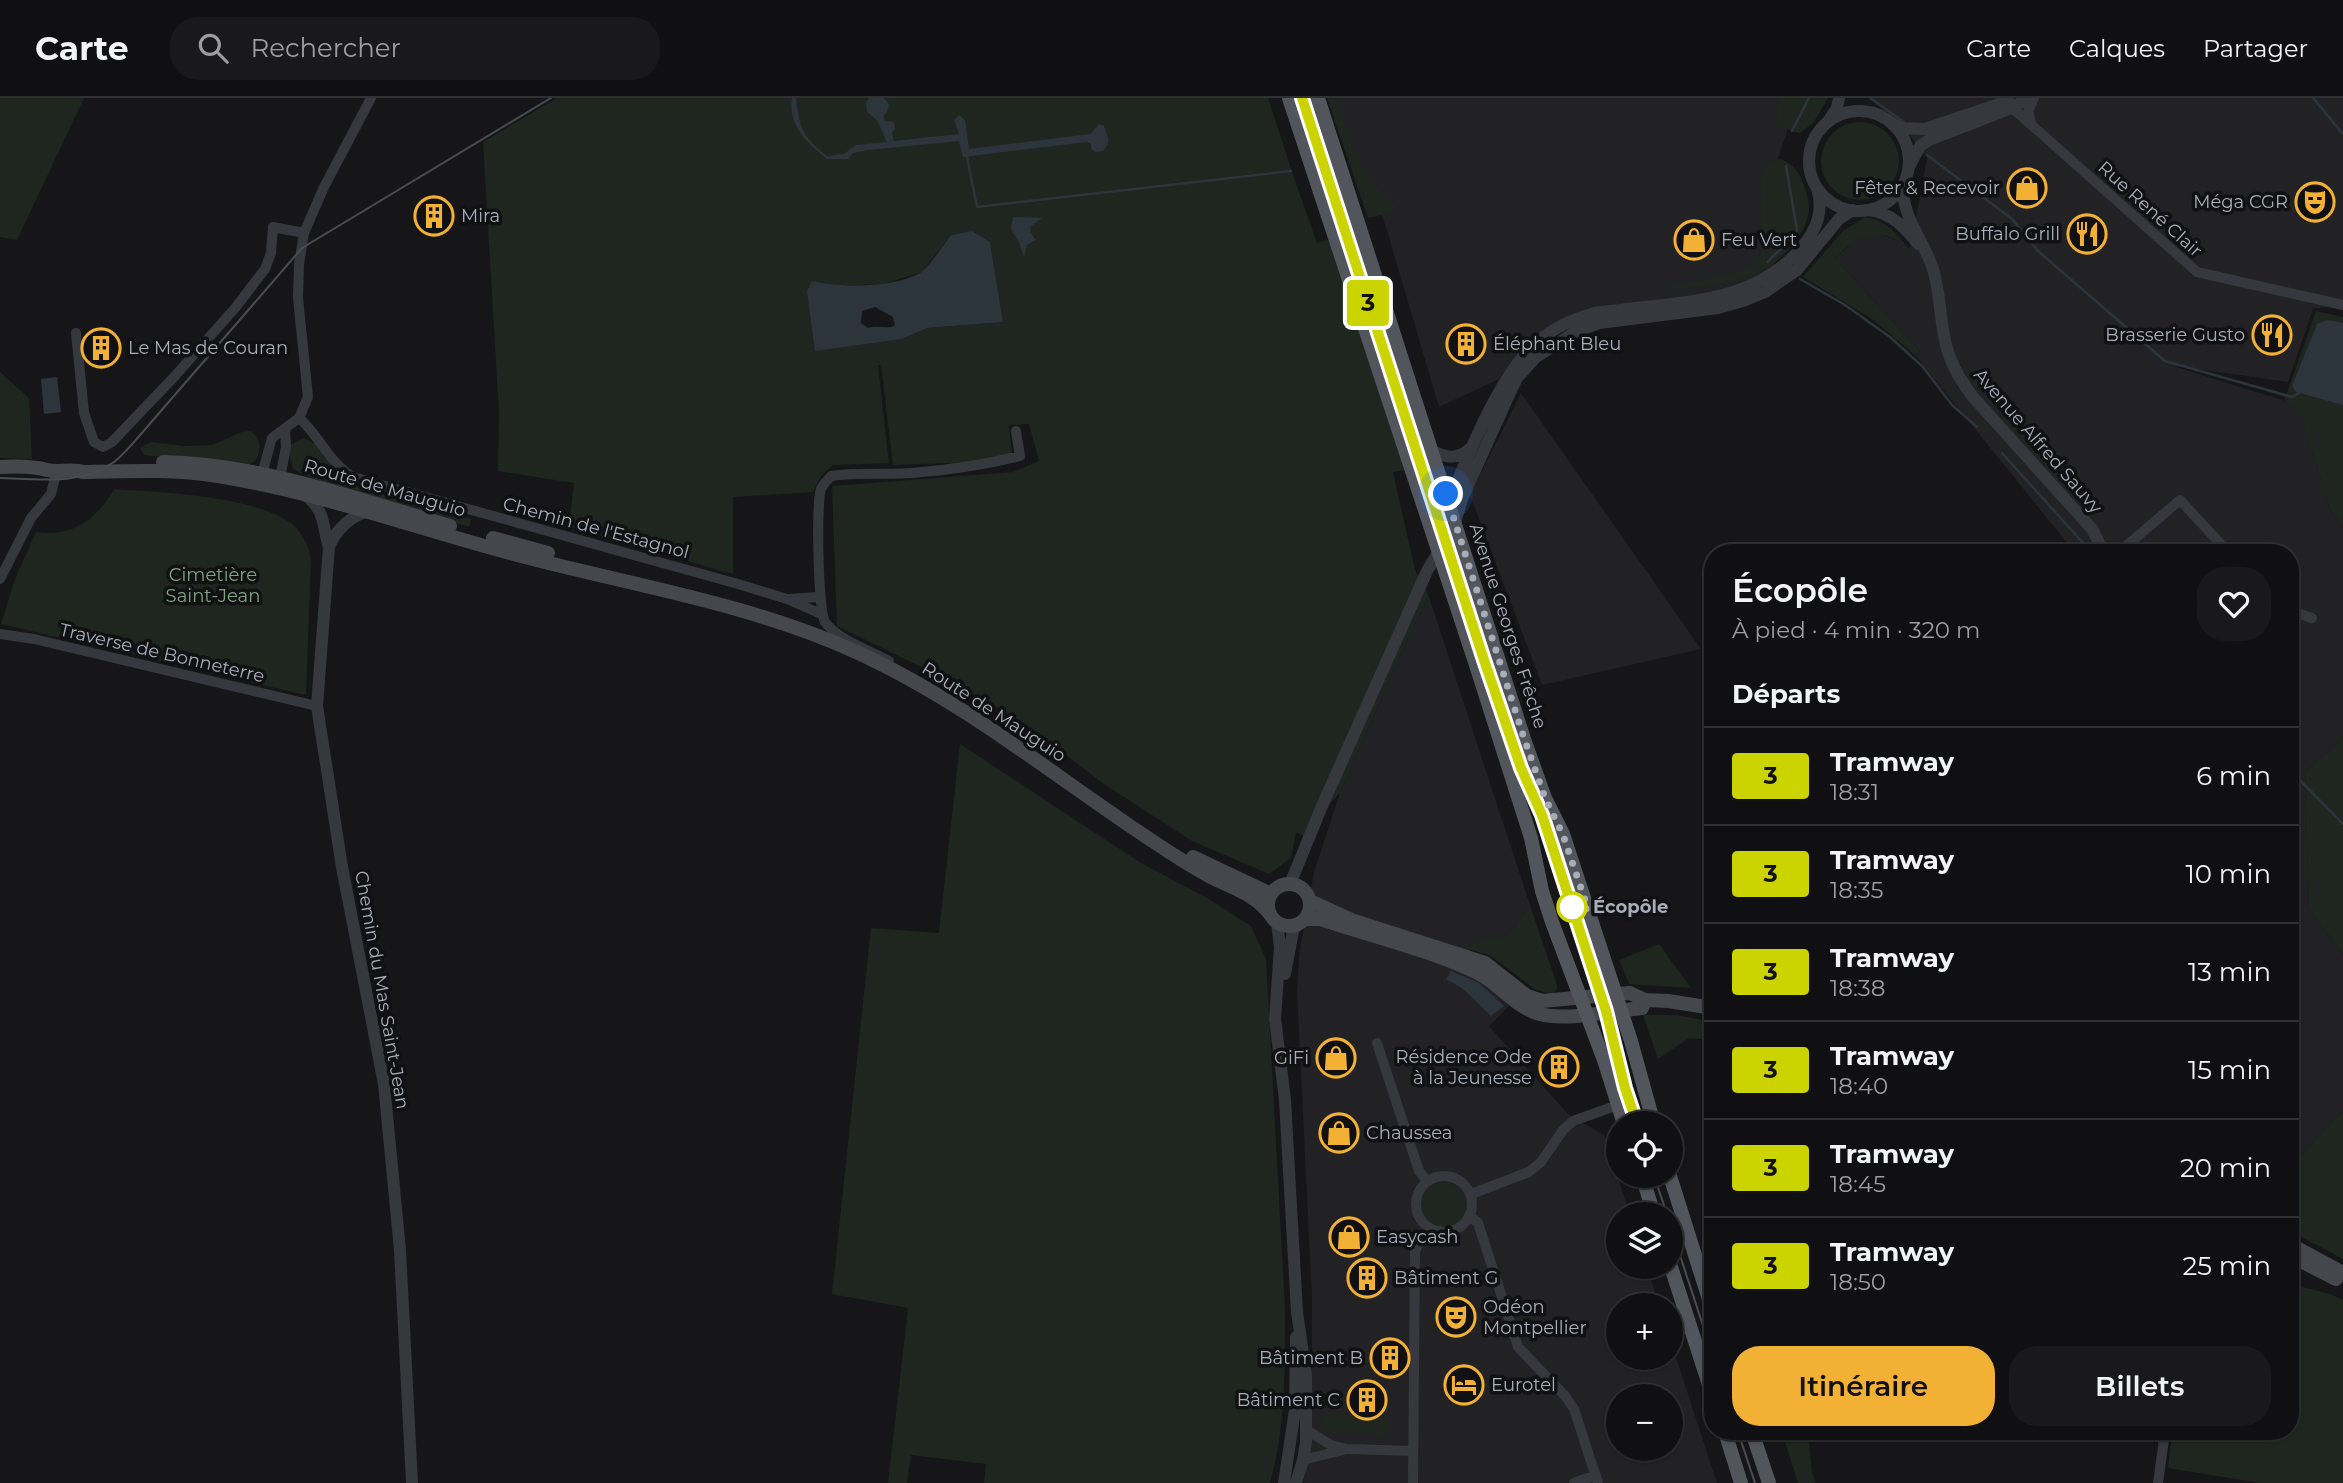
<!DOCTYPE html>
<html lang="fr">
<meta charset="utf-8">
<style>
:root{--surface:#101012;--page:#19191b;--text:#f1f3f6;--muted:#9c9d9f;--line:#303032;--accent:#f2b134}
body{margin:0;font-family:Montserrat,sans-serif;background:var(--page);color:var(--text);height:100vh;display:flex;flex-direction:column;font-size:26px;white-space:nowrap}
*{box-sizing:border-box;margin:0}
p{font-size:23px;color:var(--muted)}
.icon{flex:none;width:38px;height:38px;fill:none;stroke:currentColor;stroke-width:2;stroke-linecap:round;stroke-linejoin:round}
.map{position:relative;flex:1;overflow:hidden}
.sheet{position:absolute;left:1704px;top:446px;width:595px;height:896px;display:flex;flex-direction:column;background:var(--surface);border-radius:28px;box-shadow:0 2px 5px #0004,0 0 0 2px var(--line)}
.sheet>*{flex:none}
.badge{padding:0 14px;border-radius:5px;font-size:24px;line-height:46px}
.tools{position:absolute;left:1606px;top:1013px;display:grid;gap:14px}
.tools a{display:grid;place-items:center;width:77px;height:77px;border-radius:50%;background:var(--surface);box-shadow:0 2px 5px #0004,0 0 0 2px var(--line);font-size:35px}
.you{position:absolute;width:35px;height:35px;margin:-18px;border:5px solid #fff;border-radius:50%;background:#1a73e8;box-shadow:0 0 0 10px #1a73e833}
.map>.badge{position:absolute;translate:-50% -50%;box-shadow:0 0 0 4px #fff}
h2{padding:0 28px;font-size:26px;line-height:63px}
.round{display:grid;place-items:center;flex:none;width:74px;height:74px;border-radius:28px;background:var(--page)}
.head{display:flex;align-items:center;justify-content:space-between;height:119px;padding:0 28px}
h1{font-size:33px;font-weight:600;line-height:52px}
.cta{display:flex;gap:14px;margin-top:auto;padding:14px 28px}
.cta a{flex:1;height:80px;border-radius:28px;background:var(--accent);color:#111;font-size:28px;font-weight:600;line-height:80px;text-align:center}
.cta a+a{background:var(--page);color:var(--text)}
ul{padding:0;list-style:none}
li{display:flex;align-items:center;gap:21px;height:98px;padding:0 28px;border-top:2px solid var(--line)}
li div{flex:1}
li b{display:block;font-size:26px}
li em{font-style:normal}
li .badge{min-width:77px;font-weight:700;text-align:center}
header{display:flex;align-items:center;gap:42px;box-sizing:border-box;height:98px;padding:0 35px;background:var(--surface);border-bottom:2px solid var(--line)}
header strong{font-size:33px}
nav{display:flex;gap:38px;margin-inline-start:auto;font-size:24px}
.search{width:490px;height:63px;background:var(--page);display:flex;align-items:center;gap:18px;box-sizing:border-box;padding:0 24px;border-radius:28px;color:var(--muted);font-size:26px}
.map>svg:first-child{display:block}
.built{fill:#222225;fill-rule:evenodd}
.green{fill:#1e261f;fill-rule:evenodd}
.water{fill:#2c353c;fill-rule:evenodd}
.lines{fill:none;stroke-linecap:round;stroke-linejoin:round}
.stream{stroke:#2c353c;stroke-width:2.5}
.minor{stroke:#37383d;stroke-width:10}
.tertiary{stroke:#37383d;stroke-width:12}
.secondary{stroke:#45474d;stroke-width:14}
.primary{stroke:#53555c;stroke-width:14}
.tram{stroke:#4a4c52;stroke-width:2}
.line-casing{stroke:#fff;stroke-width:16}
.line{stroke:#cbd300;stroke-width:10}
.walk{stroke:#a8adb8;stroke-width:7;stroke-dasharray:0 12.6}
.stop-dot{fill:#fff;stroke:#cbd300;stroke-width:3.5}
.labels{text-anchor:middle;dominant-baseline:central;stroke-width:7;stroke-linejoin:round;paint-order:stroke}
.poi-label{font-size:18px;fill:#a8adb8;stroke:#111113;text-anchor:start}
.street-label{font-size:18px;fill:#a8adb8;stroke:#111113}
.park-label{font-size:18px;fill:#7fa381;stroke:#111113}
.stop-label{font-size:18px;font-weight:bold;fill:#a8adb8;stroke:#111113;text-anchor:start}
</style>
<header>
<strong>Carte</strong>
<div class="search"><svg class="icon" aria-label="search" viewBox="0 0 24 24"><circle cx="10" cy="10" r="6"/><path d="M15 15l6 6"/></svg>Rechercher</div>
<nav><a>Carte</a><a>Calques</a><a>Partager</a></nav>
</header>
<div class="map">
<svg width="2343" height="1385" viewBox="0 0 2343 1385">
<rect width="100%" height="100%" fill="#161618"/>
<!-- built -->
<path class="built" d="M1329 0H1798L1770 84 1774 173 1734 194 1589 214 1527 240 1499 281 1439 309 1383 119 1360 97Z
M1870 0H2343V207L2313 211 2288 284 2170 267 2298 307 2330 411 2343 429V640L2305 674 2309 811 2343 856V1012L2291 1068V455H2067L2072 451 1916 258 1920 253 1835 160 1860 138 1876 134 1900 144 1910 151 1927 60 1901 27Z
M1521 295 1701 551 1542 587 1470 397Z
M1429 499 1530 807 1509 836 1469 847 1470 851 1509 908 1489 928 1569 1017 1604 1037 1630 1116H1619V1169H1647L1659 1207 1619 1208V1260H1671V1244L1717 1385H1304L1312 1313V1200L1297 893 1299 857 1314 774 1340 695 1413 528ZM1619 1298H1671V1351H1619Z"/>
<!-- green -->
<path class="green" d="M0 0H84L17 142 0 139Z
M557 0H1268L1294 80 1317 145 1331 141 1405 372 1393 374 1415 472 1429 499 1413 528 1340 695 1326 710 1311 742 1296 734 1291 760 1269 776 1192 743 1104 686 1021 623 942 579 837 528 832 388 1013 374 1039 363 1029 326 1009 327 1012 356 976 364 893 367 881 267H878L889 365 833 367 821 378 813 394 733 399V476L569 429 574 385 498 373 499 315 483 44ZM972 133 990 144 1003 224 927 230 902 241 815 252 831 188 883 186 922 174 951 137Z
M1327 0H1337L1358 63 1373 85 1397 108 1394 114 1368 120Z
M1779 0H1828L1814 24 1800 35C1779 32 1774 19 1779 0Z
M1821 63a39 39 0 1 1 78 0a39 39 0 1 1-78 0Z
M1780 61C1798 68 1802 80 1807 97 1812 112 1807 125 1799 138 1768 185 1723 186 1671 192L1670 188 1725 178 1754 167 1762 153 1760 76 1770 63Z
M1865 119C1886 122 1897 136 1910 152 1878 126 1862 134 1835 160L1920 253 1916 258 1872 221 1803 179 1843 133Z
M2316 213 2343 219V429L2330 411 2298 308 2284 303Z
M0 274 29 300 32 361 0 360Z
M251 333C261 342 263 354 254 364L244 368 144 357 140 350 151 344 185 348 212 347 242 334Z
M303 340 315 346 341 381 355 388 471 421 469 429 326 386 300 375 293 370 288 353 291 347Z
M114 391C159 394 259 398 293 427 303 436 308 447 311 460L306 597 1 526 15 481 36 434C72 440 97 421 114 391Z
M2343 640V856L2309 811 2305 674Z
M960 646 1141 765 1207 800 1251 828 1266 861 1285 1210C1285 1267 1286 1330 1270 1385H984L986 1366 911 1357 907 1385H888L908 1210 832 1196 871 830 939 835Z
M1530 807 1558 890 1552 896 1536 892 1491 858 1469 851V846L1509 836Z
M1659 846 1691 890 1629 886 1619 862Z
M1643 917H1676L1713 924V942L1689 940 1658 961Z
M2343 1012V1161L2291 1133V1068Z
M1421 1107a22 22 0 1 1 44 0a22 22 0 1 1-44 0Z
M2302 1189 2330 1196 2343 1202V1385H2260L2168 1370 2172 1334H2291V1215Z
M1323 1316 1388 1320 1387 1337 1322 1333Z
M1782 1334H1808L1812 1375 1816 1385H1798Z"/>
<!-- water -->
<path class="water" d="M792 0H796C799 30 803 39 827 58L844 56 856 47 887 44 877 22 867 14 866 5 869 0H884L889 6 887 14 883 18 885 23 894 24 895 31 892 35 894 43 959 36 954 22 959 17 965 22 969 51 1090 36 1099 26 1104 28C1107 39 1112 42 1103 53L1095 54 1091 51V46L1087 44 963 59 959 43 868 52 853 55 848 61H827C807 45 788 28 792 0Z
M1013 119 1042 120 1031 128 1030 134 1036 142 1027 147 1024 159 1019 144 1011 131Z
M972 133 990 144 1003 224 927 230 902 241 815 253 807 193 812 183C841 190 893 190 920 175 929 169 944 146 951 137ZM875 209 893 219 895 228C886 231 878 227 868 230L861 225 862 213Z
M2327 222 2343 225V307L2296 294 2292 288 2317 226Z
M57 279 61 314 44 316 41 281Z
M1451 873 1479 885 1504 908 1491 918 1462 890 1446 881Z"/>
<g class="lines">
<!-- stream -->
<path class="stream" d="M1870 0 1904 24
M2313 0 2343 36
M1792 33 1809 0
M1927 57 2012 121 2038 153 2165 263 2292 299 2299 295
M967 59 977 109 1291 73
M1768 164C1777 152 1792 145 1797 132L1786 68
M1800 181 1845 207 1890 239 1923 269 1952 307 1977 329
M2002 355 2084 446
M2291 673 2343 726"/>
<!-- minor -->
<path class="minor" d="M2009 7 2197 174 2343 207
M2031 24 2028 13 2034 0
M76 235 84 315 94 344 103 349 112 344 174 279 236 209 265 171 271 155 273 129 304 135
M299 320C320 338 328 364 353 379L738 486 787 501 821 516
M262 376 272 340 299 320 308 299 298 200 299 166 304 135 324 89 371 0
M280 380 286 349 285 331
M2118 455 2180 402 2229 455
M0 481 31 420 51 396 57 372
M788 501 819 499
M2291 513 2312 520
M0 536 34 541 317 608
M889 563C870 552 839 543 825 524 818 513 816 405 821 391 823 386 828 382 831 378 858 374 885 377 912 375 949 372 984 367 1020 358L1016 333
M1377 945 1419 1073 1427 1083
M1416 1106a28 28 0 1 1 56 0a28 28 0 1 1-56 0Z
M1471 1096 1529 1074 1541 1064 1563 1032 1573 1023 1618 1007
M1469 1117 1478 1125 1518 1249 1565 1298 1574 1311 1598 1385
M1305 1331 1331 1347 1347 1351 1412 1353
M1303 1362 1343 1352
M1413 1385 1415 1154C1420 1141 1426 1136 1440 1133
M1574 1385 1596 1377
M2158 1385 2165 1334"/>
<!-- tertiary -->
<path class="tertiary" d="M1809 63a50 50 0 1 1 100 0a50 50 0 1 1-100 0Z
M1829 22 1837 10 1839 0
M1892 25 1903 30 1925 31 2008 3
M1910 67 1920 48 1929 42 2012 10 2028 0
M1904 85C1899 115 1924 143 1933 171 1942 200 1939 233 1951 262 1956 275 1964 287 1973 299L2092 431 2104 455
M1869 112C1891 115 1905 129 1918 146
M1432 353C1447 360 1458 362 1471 350
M307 398C326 415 322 427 329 449
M1449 405C1466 361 1502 271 1538 243 1554 230 1576 220 1595 215 1606 213 1617 213 1627 211 1692 203 1757 203 1802 149 1817 131 1824 113 1817 90
M365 414C347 421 336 432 329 449L317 608 342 769 384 986 400 1152 412 1385
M1455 425 1462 401 1508 299 1517 280 1536 259 1577 233 1599 225 1718 210 1743 203 1765 194 1797 172 1839 121 1853 112
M1290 786 1322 708 1427 473 1438 455
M1277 825 1280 849 1275 921 1285 1002 1297 1214 1306 1276V1344L1303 1362 1296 1385
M1285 876 1293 833 1297 827
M1284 1385 1295 1312 1296 1239"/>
<!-- secondary -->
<path class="secondary" d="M163 364C261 366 357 401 450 428
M0 369C16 368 32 368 47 372 59 375 71 370 83 374 128 373 173 371 218 378 323 395 423 433 525 459 636 488 750 506 854 553 963 602 1055 679 1154 744 1172 756 1190 768 1209 778 1230 789 1255 796 1269 815
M493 440 548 455
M1193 759 1271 796
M1268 807a21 21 0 1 1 42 0a21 21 0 1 1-42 0Z
M1310 803 1354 823 1485 865 1527 898 1542 903 1630 895 1645 902 1668 903 1713 910
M1306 821H1321C1371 838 1431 852 1478 875 1500 886 1516 910 1540 916 1566 923 1614 913 1642 910L1645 902
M2291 1147 2343 1175
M2291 1158 2336 1181"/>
<!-- primary -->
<path class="primary" d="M1289 0 1476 567 1531 740 1542 793 1552 824 1604 962 1624 1026
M1318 0 1524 641 1545 700 1563 736 1631 943 1654 1026
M1642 1078 1654 1116
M1670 1078 1713 1214
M1671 1169 1713 1299
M1725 1334 1741 1385
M1752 1334 1769 1385"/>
<!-- tram -->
<path class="tram" d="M1302 0 1637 1026
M0 380C37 381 82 388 114 364 124 356 132 346 141 336L302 150 551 0
M1654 1078 1667 1116
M1671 1130 1713 1258
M1738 1334 1755 1385"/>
</g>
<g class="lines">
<!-- line casing -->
<g class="line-casing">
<path id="line" d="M1302 0 1484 562 1521 670 1542 717 1606 913 1625 990 1637 1026"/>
</g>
<!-- line -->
<use href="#line" class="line"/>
<!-- walk -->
<path class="walk" d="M1446 396 1524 640 1545 700 1563 737 1588 811 1572 809"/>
</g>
<!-- icons -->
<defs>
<g id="shop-ring" transform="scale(2.0125)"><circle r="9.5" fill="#111113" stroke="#f2b134" stroke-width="1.5"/><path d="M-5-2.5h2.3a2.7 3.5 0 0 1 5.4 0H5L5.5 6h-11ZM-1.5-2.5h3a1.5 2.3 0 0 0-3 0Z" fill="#f2b134"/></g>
<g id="theatre-ring" transform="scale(2.0125)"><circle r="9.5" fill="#111113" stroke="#f2b134" stroke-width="1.5"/><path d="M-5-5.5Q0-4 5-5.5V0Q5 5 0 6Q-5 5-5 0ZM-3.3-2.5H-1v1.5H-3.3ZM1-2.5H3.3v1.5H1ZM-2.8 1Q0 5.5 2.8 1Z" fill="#f2b134"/></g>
<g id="building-ring" transform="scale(2.0125)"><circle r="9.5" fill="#111113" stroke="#f2b134" stroke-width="1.5"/><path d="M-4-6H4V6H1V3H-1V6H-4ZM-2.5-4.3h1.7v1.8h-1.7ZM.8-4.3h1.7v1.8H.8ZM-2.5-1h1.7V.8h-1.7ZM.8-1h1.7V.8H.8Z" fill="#f2b134"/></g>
<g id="restaurant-ring" transform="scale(2.0125)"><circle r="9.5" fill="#111113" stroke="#f2b134" stroke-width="1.5"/><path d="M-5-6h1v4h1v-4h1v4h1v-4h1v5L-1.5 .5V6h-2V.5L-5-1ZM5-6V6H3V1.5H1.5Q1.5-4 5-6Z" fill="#f2b134"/></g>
<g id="hotel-ring" transform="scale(2.0125)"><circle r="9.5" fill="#111113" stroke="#f2b134" stroke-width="1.5"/><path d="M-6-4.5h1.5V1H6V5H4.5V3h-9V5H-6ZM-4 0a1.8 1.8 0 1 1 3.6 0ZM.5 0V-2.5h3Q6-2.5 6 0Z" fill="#f2b134"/></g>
</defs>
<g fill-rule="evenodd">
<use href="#shop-ring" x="2027" y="90"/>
<use href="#theatre-ring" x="2315" y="104"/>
<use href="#building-ring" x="434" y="118"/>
<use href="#restaurant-ring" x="2087" y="136"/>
<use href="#shop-ring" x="1694" y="142"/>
<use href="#restaurant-ring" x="2272" y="237"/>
<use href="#building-ring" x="1466" y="246"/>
<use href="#building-ring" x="101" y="250"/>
<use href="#shop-ring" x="1336" y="960"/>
<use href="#building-ring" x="1559" y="969"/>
<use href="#shop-ring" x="1339" y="1035"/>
<use href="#shop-ring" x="1349" y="1139"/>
<use href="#building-ring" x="1367" y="1180"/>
<use href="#theatre-ring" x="1456" y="1219"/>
<use href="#building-ring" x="1390" y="1260"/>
<use href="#hotel-ring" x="1464" y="1287"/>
<use href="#building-ring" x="1367" y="1302"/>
</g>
<!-- markers -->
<circle class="stop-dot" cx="1572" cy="809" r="14"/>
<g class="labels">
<!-- poi labels -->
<g class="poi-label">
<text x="2000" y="90" text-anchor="end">Fêter &amp; Recevoir</text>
<text x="2288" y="104" text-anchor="end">Méga CGR</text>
<text x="461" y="118">Mira</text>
<text x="2060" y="136" text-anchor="end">Buffalo Grill</text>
<text x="1721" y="142">Feu Vert</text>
<text x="2245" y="237" text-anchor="end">Brasserie Gusto</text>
<text x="1493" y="246">Éléphant Bleu</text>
<text x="128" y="250">Le Mas de Couran</text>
<text x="1532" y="959" text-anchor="end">Résidence Ode<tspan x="1532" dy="21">à la Jeunesse</tspan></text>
<text x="1309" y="960" text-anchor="end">GiFi</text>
<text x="1366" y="1035">Chaussea</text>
<text x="1376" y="1139">Easycash</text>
<text x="1394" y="1180">Bâtiment G</text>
<text x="1483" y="1209">Odéon<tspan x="1483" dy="21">Montpellier</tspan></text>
<text x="1363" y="1260" text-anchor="end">Bâtiment B</text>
<text x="1491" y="1287">Eurotel</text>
<text x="1340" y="1302" text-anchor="end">Bâtiment C</text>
</g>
<!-- street labels -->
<g class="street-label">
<text transform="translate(2150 111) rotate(42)">Rue René Clair</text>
<text transform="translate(2038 343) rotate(49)">Avenue Alfred Sauvy</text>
<text transform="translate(385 390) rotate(16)">Route de Mauguio</text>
<text transform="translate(596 430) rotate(15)">Chemin de l'Estagnol</text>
<text transform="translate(1508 528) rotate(72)">Avenue Georges Frêche</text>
<text transform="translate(162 555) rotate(13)">Traverse de Bonneterre</text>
<text transform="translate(994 614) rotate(33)">Route de Mauguio</text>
<text transform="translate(382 892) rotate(80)">Chemin du Mas Saint-Jean</text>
</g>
<!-- park labels -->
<g class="park-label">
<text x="213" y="477">Cimetière<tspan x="213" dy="21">Saint-Jean</tspan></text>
</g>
<!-- stop labels -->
<g class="stop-label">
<text x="1593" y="809">Écopôle</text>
</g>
</g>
</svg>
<div class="tools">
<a><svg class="icon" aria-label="locate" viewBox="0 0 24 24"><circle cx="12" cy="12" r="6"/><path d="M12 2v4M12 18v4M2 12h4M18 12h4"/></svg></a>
<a><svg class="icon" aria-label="layers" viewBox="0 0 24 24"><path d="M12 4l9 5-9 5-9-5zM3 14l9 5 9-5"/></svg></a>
<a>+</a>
<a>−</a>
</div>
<div class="you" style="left:1446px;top:396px"></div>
<b class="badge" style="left:1368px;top:205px;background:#cbd300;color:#111">3</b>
<section class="sheet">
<div class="head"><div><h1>Écopôle</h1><p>À pied · 4 min · 320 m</p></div><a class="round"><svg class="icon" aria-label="heart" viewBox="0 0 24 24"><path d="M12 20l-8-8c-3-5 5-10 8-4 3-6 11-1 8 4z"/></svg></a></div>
<h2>Départs</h2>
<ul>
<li><span class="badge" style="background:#cbd300;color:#111">3</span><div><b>Tramway</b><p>18:31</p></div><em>6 min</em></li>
<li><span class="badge" style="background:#cbd300;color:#111">3</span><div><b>Tramway</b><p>18:35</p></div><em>10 min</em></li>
<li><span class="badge" style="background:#cbd300;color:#111">3</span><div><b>Tramway</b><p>18:38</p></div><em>13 min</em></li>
<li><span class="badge" style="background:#cbd300;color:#111">3</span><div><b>Tramway</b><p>18:40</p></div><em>15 min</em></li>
<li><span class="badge" style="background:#cbd300;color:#111">3</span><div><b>Tramway</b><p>18:45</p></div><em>20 min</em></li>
<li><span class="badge" style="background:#cbd300;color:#111">3</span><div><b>Tramway</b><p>18:50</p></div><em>25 min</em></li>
</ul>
<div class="cta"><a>Itinéraire</a><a>Billets</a></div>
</section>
</div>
